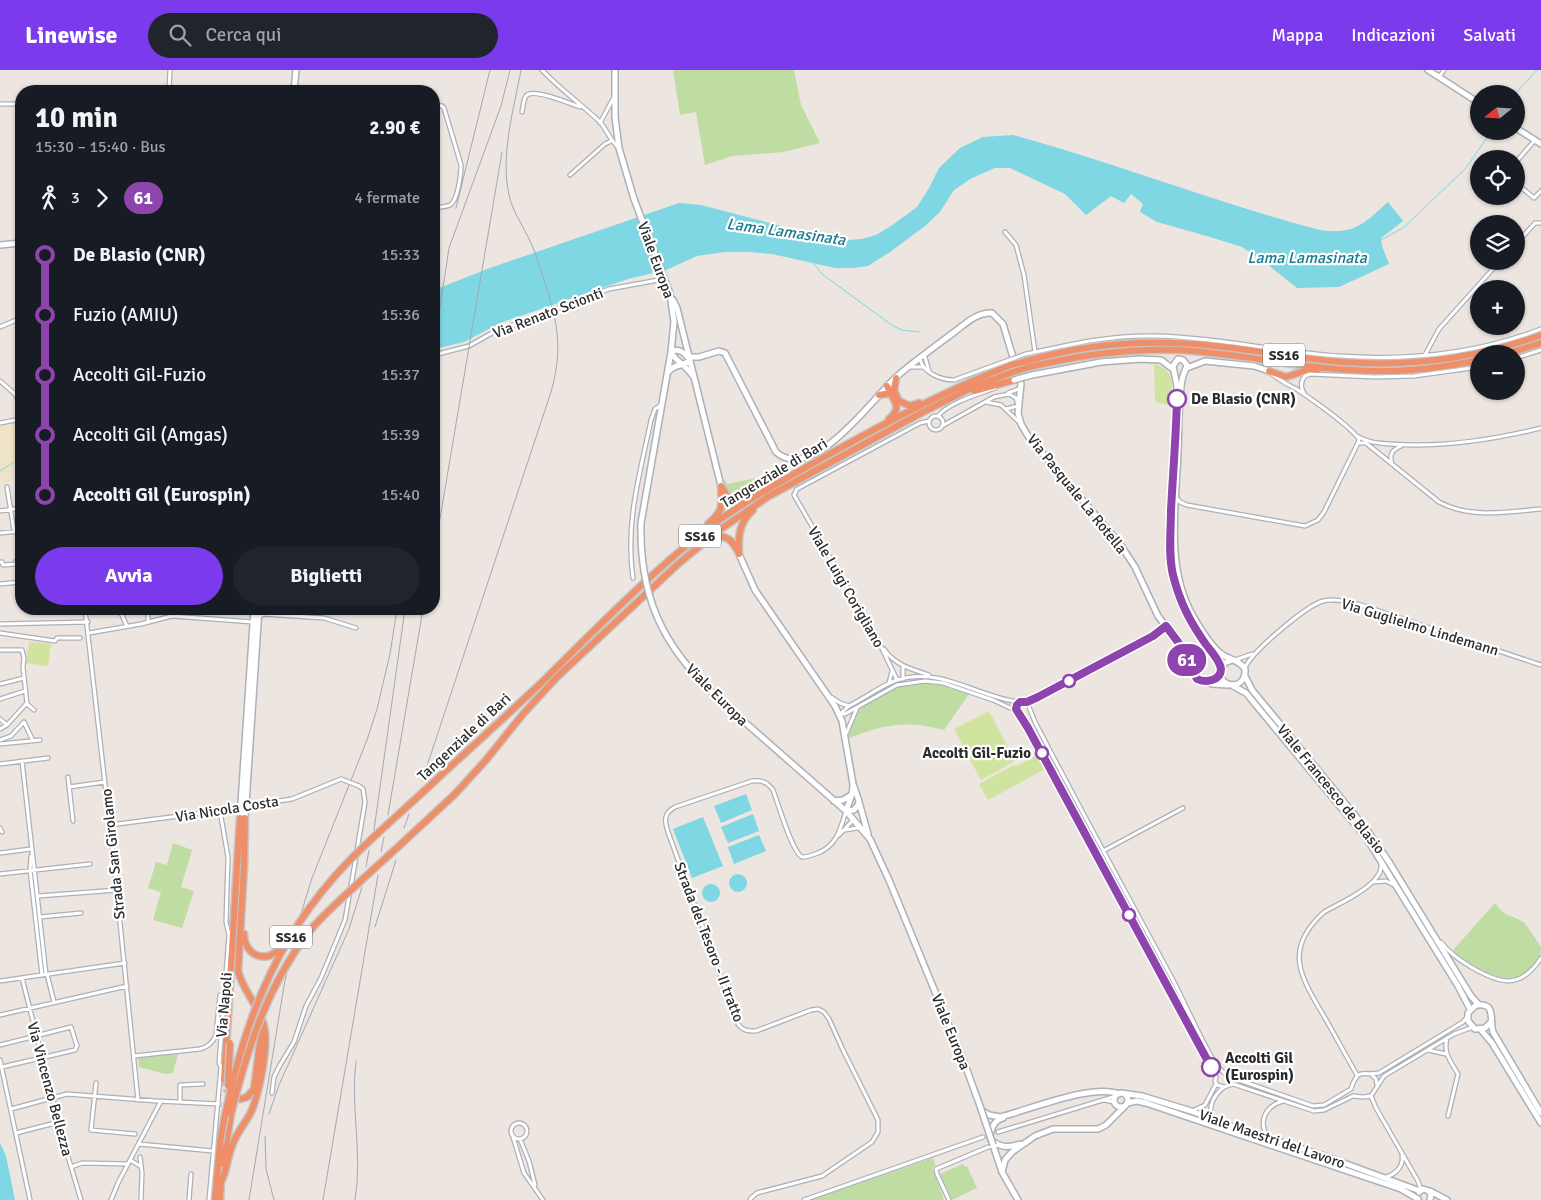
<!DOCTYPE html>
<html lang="it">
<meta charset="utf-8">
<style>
:root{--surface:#171b24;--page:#20242c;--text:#f1f3f6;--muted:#9ea1a6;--accent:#7c3aed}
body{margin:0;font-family:Signika,sans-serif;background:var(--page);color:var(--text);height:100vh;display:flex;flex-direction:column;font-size:19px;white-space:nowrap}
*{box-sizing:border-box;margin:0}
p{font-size:16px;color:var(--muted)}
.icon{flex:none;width:28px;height:28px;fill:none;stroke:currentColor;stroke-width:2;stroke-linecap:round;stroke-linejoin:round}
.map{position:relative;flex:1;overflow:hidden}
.sheet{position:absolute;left:15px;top:15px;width:425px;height:530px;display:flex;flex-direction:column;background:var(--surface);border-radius:20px;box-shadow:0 1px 4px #0004}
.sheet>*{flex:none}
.badge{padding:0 10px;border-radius:16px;font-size:18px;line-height:32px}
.needle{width:32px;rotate:252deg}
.controls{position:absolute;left:1470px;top:15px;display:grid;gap:10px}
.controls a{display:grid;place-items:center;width:55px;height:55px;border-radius:50%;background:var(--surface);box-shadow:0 1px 4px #0004;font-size:25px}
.map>.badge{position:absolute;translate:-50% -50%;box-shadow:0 0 0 2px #fff}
.legs{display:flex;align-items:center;gap:8px;height:55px;padding:0 20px;font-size:16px}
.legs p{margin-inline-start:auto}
.head{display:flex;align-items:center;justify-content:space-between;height:85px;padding:0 20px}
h1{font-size:28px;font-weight:700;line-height:38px}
.primary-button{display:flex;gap:10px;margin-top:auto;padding:10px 20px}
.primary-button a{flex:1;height:58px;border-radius:30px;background:var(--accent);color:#fff;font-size:20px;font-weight:700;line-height:58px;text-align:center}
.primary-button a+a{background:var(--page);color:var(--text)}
ul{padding:0 20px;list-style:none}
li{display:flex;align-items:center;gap:18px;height:60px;font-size:19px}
li i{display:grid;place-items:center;width:8px;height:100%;margin:0 6px;background:currentColor}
li i::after{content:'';width:12px;height:12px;margin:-6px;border:4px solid;border-radius:50%;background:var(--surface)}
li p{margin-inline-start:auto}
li:first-child i{background:linear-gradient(#0000 50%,currentColor 0)}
li:last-child i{background:linear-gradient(currentColor 50%,#0000 0)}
header{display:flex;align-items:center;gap:30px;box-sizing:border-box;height:70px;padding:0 25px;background:var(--accent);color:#fff}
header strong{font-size:24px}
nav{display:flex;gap:28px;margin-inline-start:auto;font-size:18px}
.search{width:350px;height:45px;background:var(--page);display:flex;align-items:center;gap:12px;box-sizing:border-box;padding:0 18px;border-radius:28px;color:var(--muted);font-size:19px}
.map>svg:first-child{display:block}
.green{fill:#bfdda2}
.sand{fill:#eee2c7}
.pitch{fill:#d0e39f}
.water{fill:#7ed7e3}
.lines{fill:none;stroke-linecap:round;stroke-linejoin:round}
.stream{stroke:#7ed7e3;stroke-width:1}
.highway-tunnel{stroke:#c6c0bc;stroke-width:6;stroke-dasharray:6 3;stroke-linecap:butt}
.street-casing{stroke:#acb0b7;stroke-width:5.5}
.secondary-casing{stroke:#acb0b7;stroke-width:8}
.highway-casing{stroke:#c4c4c4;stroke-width:9}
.street{stroke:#fff;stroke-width:3}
.secondary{stroke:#fff;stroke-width:5}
.highway{stroke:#ef8f69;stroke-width:6}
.rail{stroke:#a3a8b4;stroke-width:1}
.street-bridge-casing{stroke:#acb0b7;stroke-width:5.5;stroke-linecap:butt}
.secondary-bridge-casing{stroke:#acb0b7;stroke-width:8;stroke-linecap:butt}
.highway-bridge-casing{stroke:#c4c4c4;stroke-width:9;stroke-linecap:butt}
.street-bridge{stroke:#fff;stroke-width:3}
.secondary-bridge{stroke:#fff;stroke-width:5}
.highway-bridge{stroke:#ef8f69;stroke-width:6}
.line-1-casing{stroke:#fff;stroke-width:11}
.line-1{stroke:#8e44ad;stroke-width:8}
.stop-1-dot{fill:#fff;stroke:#8e44ad;stroke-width:2.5}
.labels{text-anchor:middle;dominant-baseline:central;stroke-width:4.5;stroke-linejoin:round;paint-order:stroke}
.shield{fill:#fff;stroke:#6b6b6b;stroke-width:1}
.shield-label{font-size:14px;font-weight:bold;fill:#2c2c2c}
.street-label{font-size:15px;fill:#2c2c2c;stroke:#fff}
.stop-label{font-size:15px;font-weight:bold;fill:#2c2c2c;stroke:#fff;text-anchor:start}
.water-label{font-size:16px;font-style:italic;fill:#1b7a91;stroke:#fff}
</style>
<header>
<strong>Linewise</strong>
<div class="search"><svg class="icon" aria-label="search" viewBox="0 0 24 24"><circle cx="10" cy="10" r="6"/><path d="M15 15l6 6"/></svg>Cerca qui</div>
<nav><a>Mappa</a><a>Indicazioni</a><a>Salvati</a></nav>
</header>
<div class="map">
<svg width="1541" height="1130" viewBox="0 0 1541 1130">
<rect width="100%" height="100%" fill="#ece5e0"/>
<!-- green -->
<path class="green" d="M673 0H794L801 35 820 73 783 82 732 86 705 95 696 42 680 45Z
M777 397 782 406 743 429 730 428 724 419 723 412 725 410 727 414 777 404 775 398Z
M917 613 941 615 969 624 944 660C906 650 885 654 849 668 849 659 853 646 859 639L899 616Z
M173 773 192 780 181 817 194 821 182 858 153 850 161 822 148 818 156 792 167 795Z
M1495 833C1507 849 1509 843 1523 852 1526 854 1539 873 1541 877 1541 882 1540 887 1537 891 1519 918 1495 908 1473 895 1466 892 1458 888 1454 882V879Z
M178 984 173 1003 165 1004 139 997 138 988Z
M933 1088 935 1095 932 1098 944 1129 942 1130H811Z
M963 1094 965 1097 967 1096 977 1118 952 1130 940 1104Z"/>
<!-- sand -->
<path class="sand" d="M21 354V381L16 388 11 412 0 413V356Z"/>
<!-- pitch -->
<path class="pitch" d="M1154 294C1177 301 1172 316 1170 335L1155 332Z
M29 572 51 574 48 596 26 593Z
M989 641 1015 691 981 710 954 659Z
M1040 684 1047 698 988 730 979 714 1014 695 1016 696Z"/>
<!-- water -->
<path class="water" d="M1013 65C1116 93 1216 133 1320 160 1354 165 1364 154 1388 132L1403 151 1381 168 1382 176 1389 194 1339 217 1297 218 1267 194 1242 177 1210 167 1157 152 1140 142 1143 134 1131 124 1124 133 1111 126 1086 145 1065 124 1010 98H995L972 108 954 120 940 142 925 156 890 182 868 196 853 198H835L772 184 749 182H724L697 186 666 200 628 209 500 253 464 272 434 279V220L490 198 679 133 701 135 827 168 849 170 862 169 876 165 891 156 917 137 929 118 939 98 960 78 983 67Z
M746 724 752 740 721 753 714 736Z
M753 744 759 761 728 773 721 757Z
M703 747 723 796 692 808 673 759Z
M759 765 766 781 734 794 728 777Z
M729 813a9 9 0 1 1 18 0a9 9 0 1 1-18 0Z
M702 823a9 9 0 1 1 18 0a9 9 0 1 1-18 0Z
M0 1073 6 1086 15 1130H0Z"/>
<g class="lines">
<!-- stream -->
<path class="stream" d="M1515 24 1537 0
M1381 170 1403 158 1465 99 1492 61
M814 194 822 204 893 256 902 260 920 262
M0 401 14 392"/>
<!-- highway-tunnel -->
<path class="highway-tunnel" d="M224 1010 226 1020 233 1028"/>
<!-- street casing -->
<g class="street-casing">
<path id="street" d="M542 0C560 19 581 34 600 52 607 60 610 70 618 77
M1439 7 1444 0
M169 21 170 0
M0 34H21
M434 35 442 36 444 38 461 95C461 103 458 131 450 135 446 137 439 137 434 138
M522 42C523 38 523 30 526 26 532 17 571 34 580 37
M600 53 614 27
M1516 92 1535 70
M570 105 605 74 611 71
M1516 113 1534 128 1541 121
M1005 162 1016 175 1024 205 1035 282
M1516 174 1535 153H1541
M0 257 21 248
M924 284 929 301
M1026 284C1068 275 1109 265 1153 266 1216 267 1277 282 1340 286 1408 291 1478 283 1541 259
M434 285 469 276 492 263 505 258 609 219 664 209
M1425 285 1439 259 1500 191
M1516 288 1541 280
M920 289C923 303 941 310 954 310L1009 290
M910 297H923
M0 311 15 324 21 336
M1008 323 1021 318
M1304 323C1300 317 1301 311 1305 306L1310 304 1375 307 1414 306 1479 297
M986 332 1001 335 1021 354
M929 353a7 7 0 1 1 14 0a7 7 0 1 1-14 0Z
M938 346C948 333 979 324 995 318
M0 353 21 349
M942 356 994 327 1009 324 1016 328 1018 336 1006 339
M1357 366C1368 373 1379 373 1391 374 1442 378 1492 370 1541 358
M1359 373H1366L1439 432C1471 449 1506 442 1541 439
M1392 394C1389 384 1392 380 1401 376
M7 417 14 461
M1176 427 1180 432 1187 435 1305 456 1318 450 1324 442 1358 373 1359 369C1348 354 1314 331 1298 320 1289 315 1280 311 1272 304
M0 441 21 438
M0 463 21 461
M0 492H2L3 495 17 494 16 491 21 490
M633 508C625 452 640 404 651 350L655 339 661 335
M0 514 21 512
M85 539 113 784 138 1030
M119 539 127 556
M259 547 263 544 324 548 356 558
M148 551V539
M0 554 88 552
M1165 556 1153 566 1038 627 1027 632H1020L1017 635 1016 639 1029 658 1211 997 1216 1007 1215 1011 1217 1015 1224 1017 1233 1014 1314 1041 1324 1040 1353 1026 1363 1027 1371 1026 1384 1006 1454 964 1473 957
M0 563 55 571 57 568H80
M89 563 141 554 172 546 253 552
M884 579C895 595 911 599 929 605
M0 580H22L24 588 23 597 27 634 34 640
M1235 590 1252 584
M903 597V609
M1245 598C1251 582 1306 536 1323 531 1335 528 1346 532 1358 534L1541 595
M897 610 878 570 794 425 797 419 920 353 929 351
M889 613 892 601
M0 614 24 608
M831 627 840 633 849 636C865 628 880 616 897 610 941 596 977 627 1019 632
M0 629 25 621
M1027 632 1035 652C1078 735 1123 817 1167 899 1184 929 1198 966 1216 994 1220 1000 1226 1005 1233 1008L1313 1036 1324 1035 1351 1019C1358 997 1362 1006 1379 1003L1463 952 1467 947
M839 644H845L897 615 925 611 943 613 993 630 1017 641
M840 644 849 636
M0 649 7 655
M0 659 7 655 26 634
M846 664 857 638
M0 670 11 666 24 652 33 671
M0 674 40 670
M22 691 46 904
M0 694 48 688
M68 707 73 751
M69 717 105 712
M110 755 240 738 245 736 292 729 341 709
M0 758 2 762
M845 760 857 758 861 759
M839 765 854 749
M357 780 365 732 363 719 359 716
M1103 781 1183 738
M0 783 31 779
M31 786 30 800 42 905
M0 804 90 794
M1374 812 1386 811 1394 815
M38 826 117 820
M40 847 81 843
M1441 872C1449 883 1460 890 1471 897 1500 914 1520 920 1541 888
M47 904 54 932
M22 908 66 1080 81 1130
M0 911 125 893
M0 945 127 916
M1447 968C1443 983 1451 992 1458 1004L1448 1046
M0 975 71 957 77 976 75 980 2 997
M1428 980 1446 984
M134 986 200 979C208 977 213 973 216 965L220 925
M0 990 30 1130
M1371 1004 1376 1009 1377 1015
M1357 1005C1346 986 1336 967 1325 948 1301 907 1282 880 1324 842 1340 833 1384 814 1381 794
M96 1013 91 1060 135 1064
M272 1023 274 1007 280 995 294 972 306 936 321 908 345 850 356 787
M1371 1026 1376 1038 1418 1111 1421 1120
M1104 1030 1114 1032
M180 1032V1015L203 1014
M11 1039 67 1024 157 1031 219 1034
M1192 1041 1205 1035 1216 1014
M1211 1048C1209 1035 1213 1026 1224 1017
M511 1061a8 8 0 1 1 16 0a8 8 0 1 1-16 0Z
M998 1062 1116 1026
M16 1063 59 1052
M513 1067 524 1103 543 1130
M1269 1068C1257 1053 1265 1036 1283 1031
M520 1069 529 1091 535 1115
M139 1074 213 1081
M140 1087 142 1103 141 1130
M130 1090 140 1096
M71 1097 82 1093 128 1094
M1386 1107C1396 1104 1404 1096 1402 1085
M111 1130 118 1113 161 1031
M189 1130 191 1104
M209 1130 221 997 219 993 229 865 226 852 228 787 220 741
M750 1130 751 1128 757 1123 822 1106 872 1072 878 1062V1050L843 980 829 949 824 942 818 939 811 940 756 961C748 961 743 961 738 954L668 762C664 750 664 743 675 737L752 711C762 710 767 712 773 720 778 733 792 782 802 787 808 787 812 785 818 783 837 775 840 760 846 741
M804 1130 983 1067
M949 1130 937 1104 936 1099 993 1075"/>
</g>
<!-- secondary casing -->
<g class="secondary-casing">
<path id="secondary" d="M615 0V47L619 78 634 129 670 224 674 252 671 282 641 453
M1428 0 1479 33
M294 21 296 0
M1516 58 1541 74
M0 175 21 173
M673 230 677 238 721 416
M671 282C676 292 686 295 692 305
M689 287H699L719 281 725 283 776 382C812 414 872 330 895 308 913 292 933 278 953 263 965 254 977 242 992 243L1003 254 1021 314 1018 343 1021 354 1028 366 1120 474 1135 497 1158 546 1178 572 1197 609 1212 614 1228 615
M1187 298 1205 291 1254 296 1269 301
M668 302C675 293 683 297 690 290 685 283 679 277 671 282
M1032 305 1101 292 1140 289 1161 290 1173 299
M739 484 755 520 835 636 842 651 853 714 859 731 858 735 854 740 846 741
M1221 598C1210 575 1190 557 1181 533 1168 497 1171 461 1172 423 1174 387 1176 352 1177 316L1173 296 1178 289 1183 290 1187 295C1186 300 1183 304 1182 310 1178 333 1179 358 1178 382 1176 436 1165 497 1193 546 1200 558 1209 574 1220 583 1228 590 1239 589 1245 599 1246 612 1236 619 1224 612 1217 603 1220 592 1233 590
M1245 606 1252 620 1367 760 1389 792 1471 926 1479 935
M1207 612 1213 610 1220 602
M1233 616 1246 623 1367 769 1458 916 1470 939
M731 640 846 741 870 769 889 810 964 992 980 1036
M834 731 843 730 851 725
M859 732 868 764
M846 741 852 724 853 715
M240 748 254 539
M245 748 259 539
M1491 952 1485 958 1475 959 1468 951V943L1476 935C1497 932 1489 950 1493 962L1541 1043
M1481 960 1492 973 1541 1053
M1121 1023 1142 1026 1191 1041 1227 1055 1322 1085 1420 1121
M1114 1030a7 7 0 1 1 14 0a7 7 0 1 1-14 0Z
M1127 1033 1137 1031 1146 1033 1401 1119 1418 1129
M982 1041 989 1045 1000 1047C1029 1040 1093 1013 1119 1024
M990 1066C992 1056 994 1051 1003 1048
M991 1070C1001 1078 1009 1078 1020 1074
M993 1075 1002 1102 1018 1130
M1002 1102 1005 1090 1012 1082 1035 1066 1053 1059H1098L1106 1055 1125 1036
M1430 1121 1447 1130
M1419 1122 1423 1119 1429 1121 1431 1124 1430 1130"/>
</g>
<!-- highway casing -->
<g class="highway-casing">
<path id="highway" d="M1506 284 1541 273
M1027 291C1088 273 1151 269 1215 276 1257 280 1300 289 1343 292 1410 297 1478 288 1541 265
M1029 297C1079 285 1128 278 1180 280 1246 284 1311 301 1377 301 1411 302 1445 297 1479 290
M1269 301 1286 307 1310 299 1318 300
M896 308 894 321 899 331 910 336 919 333
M887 316C892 329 904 337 889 349
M974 321 1014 310
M879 325 891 323
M721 416 730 430 737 432 747 428
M708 454C722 442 723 437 721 420
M710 471C722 462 731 468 737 480
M739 484C738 467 739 452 753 440
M439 707C472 677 506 646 539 615 593 562 648 505 708 458 746 430 787 408 828 385 887 352 947 320 1011 295
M455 724 486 690 523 644 557 607 678 494 718 461 769 426 921 343 973 317 1013 302
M244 864C244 878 254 889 269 886
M224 1010 240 748
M240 1029 247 1027 254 1019 262 957
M223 1094 231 1044
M221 1112C227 1101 227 1088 232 1076 236 1063 245 1054 251 1042 259 1024 269 975 264 956 259 936 243 921 238 901L244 796 245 748
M215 1130 220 1072
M220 1130 221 1109"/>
</g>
<!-- street -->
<use href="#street" class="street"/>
<!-- secondary -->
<use href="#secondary" class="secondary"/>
<!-- highway -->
<use href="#highway" class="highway"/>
<!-- rail -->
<path class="rail" d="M456 138 490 0
M434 277 449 178 501 36 510 0
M434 484 502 82
M422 711 551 322C563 279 558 254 545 213 541 200 537 186 531 173 524 157 513 143 509 125 500 86 514 38 521 0
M388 745 423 539
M404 758 409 744
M374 760 405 539
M381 782 384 767
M366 797 369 780
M375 857 396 790
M269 1044 279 1015 349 859 362 817
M265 1066 266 1099 274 1130
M249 1130 284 916 295 863 312 808 367 670 377 639 390 584 397 539
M323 1130 378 805
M355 1130C363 1084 350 1037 356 991"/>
<!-- street-bridge casing -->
<g class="street-bridge-casing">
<path id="street-bridge" d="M1009 290 1026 284
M341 709 359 716"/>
</g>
<!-- secondary-bridge casing -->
<g class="secondary-bridge-casing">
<path id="secondary-bridge" d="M1014 310 1032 305
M641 453C639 536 669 586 731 640
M980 1036 993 1075"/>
</g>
<!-- highway-bridge casing -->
<g class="highway-bridge-casing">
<path id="highway-bridge" d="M1011 295 1027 291
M1013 302 1029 297
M269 886 278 881 281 876
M228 1016 230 973
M231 1044C247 979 267 917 308 863 325 842 346 825 365 807 395 780 425 752 455 724
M220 1072C239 965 271 872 347 793 376 763 409 736 439 707"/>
</g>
<!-- street-bridge -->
<use href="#street-bridge" class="street-bridge"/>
<!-- secondary-bridge -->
<use href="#secondary-bridge" class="secondary-bridge"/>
<!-- highway-bridge -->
<use href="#highway-bridge" class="highway-bridge"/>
</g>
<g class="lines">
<!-- line-1 casing -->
<g class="line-1-casing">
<path id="line-1" d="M1177 329C1176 366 1173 403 1171 440 1171 461 1168 484 1173 505 1180 533 1190 552 1207 576 1212 582 1220 591 1221 599 1221 611 1205 613 1197 609L1178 572 1166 556 1153 566 1038 627 1027 632H1020L1017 635 1016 639 1028 658 1211 997"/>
</g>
<!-- line-1 -->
<use href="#line-1" class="line-1"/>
</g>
<!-- markers -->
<g class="stop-1-dot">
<circle cx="1177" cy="329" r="9"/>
<circle cx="1069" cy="611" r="6"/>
<circle cx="1042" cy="683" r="6"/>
<circle cx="1129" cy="845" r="6"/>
<circle cx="1211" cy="997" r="9"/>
</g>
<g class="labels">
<!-- shield labels -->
<g class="shield">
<rect x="1263" y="273.5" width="42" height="23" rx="4"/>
<rect x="679" y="454.5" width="42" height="23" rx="4"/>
<rect x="270" y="855.5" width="42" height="23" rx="4"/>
</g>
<g class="shield-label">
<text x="1284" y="285">SS16</text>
<text x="700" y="466">SS16</text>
<text x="291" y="867">SS16</text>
</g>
<!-- street labels -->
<g class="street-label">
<text transform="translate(656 190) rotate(70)">Viale Europa</text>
<text transform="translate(548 243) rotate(-21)">Via Renato Scionti</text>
<text transform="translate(774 403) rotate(-31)">Tangenziale di Bari</text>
<text transform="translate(1077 424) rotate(51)">Via Pasquale La Rotella</text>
<text transform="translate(846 517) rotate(60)">Viale Luigi Corigliano</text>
<text transform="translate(1420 557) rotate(17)">Via Guglielmo Lindemann</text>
<text transform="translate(717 625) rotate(45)">Viale Europa</text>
<text transform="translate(464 667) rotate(-43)">Tangenziale di Bari</text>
<text transform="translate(1331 719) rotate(51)">Viale Francesco de Blasio</text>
<text transform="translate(227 739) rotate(-9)">Via Nicola Costa</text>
<text transform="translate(113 784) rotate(-96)">Strada San Girolamo</text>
<text transform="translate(709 872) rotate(69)">Strada del Tesoro - II tratto</text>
<text transform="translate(224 935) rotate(-85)">Via Napoli</text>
<text transform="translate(951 962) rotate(68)">Viale Europa</text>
<text transform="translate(50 1019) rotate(75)">Via Vincenzo Bellezza</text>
<text transform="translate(1272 1069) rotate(19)">Viale Maestri del Lavoro</text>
</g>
<!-- stop labels -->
<g class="stop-label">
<text x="1191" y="329">De Blasio (CNR)</text>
<text x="1031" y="683" text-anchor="end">Accolti Gil-Fuzio</text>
<text x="1225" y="988">Accolti Gil<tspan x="1225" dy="17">(Eurospin)</tspan></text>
</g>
<!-- water labels -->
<g class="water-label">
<text transform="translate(786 162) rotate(8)">Lama Lamasinata</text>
<text x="1307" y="188">Lama Lamasinata</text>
</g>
</g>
</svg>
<div class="controls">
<a><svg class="needle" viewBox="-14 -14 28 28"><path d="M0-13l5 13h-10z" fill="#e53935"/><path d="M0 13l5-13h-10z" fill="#9ea1a6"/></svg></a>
<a><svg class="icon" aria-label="locate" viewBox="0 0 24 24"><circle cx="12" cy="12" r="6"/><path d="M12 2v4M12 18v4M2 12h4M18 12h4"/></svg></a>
<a><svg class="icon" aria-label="layers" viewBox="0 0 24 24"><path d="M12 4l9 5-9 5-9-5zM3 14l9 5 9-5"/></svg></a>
<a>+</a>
<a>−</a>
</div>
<b class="badge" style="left:1187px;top:590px;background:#8e44ad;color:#fff">61</b>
<section class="sheet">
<div class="head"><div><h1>10 min</h1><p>15:30 – 15:40 · Bus</p></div><b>2.90 €</b></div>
<div class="legs"><svg class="icon" aria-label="walk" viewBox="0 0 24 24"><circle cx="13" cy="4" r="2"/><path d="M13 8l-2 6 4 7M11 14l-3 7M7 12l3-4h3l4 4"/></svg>3<svg class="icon" aria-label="forward" viewBox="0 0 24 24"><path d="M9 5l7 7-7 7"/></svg><b class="badge" style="background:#8e44ad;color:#fff">61</b><p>4 fermate</p></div>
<ul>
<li><i style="color:#8e44ad"></i><b>De Blasio (CNR)</b><p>15:33</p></li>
<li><i style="color:#8e44ad"></i><span>Fuzio (AMIU)</span><p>15:36</p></li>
<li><i style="color:#8e44ad"></i><span>Accolti Gil-Fuzio</span><p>15:37</p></li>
<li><i style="color:#8e44ad"></i><span>Accolti Gil (Amgas)</span><p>15:39</p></li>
<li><i style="color:#8e44ad"></i><b>Accolti Gil (Eurospin)</b><p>15:40</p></li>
</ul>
<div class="primary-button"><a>Avvia</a><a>Biglietti</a></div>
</section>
</div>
